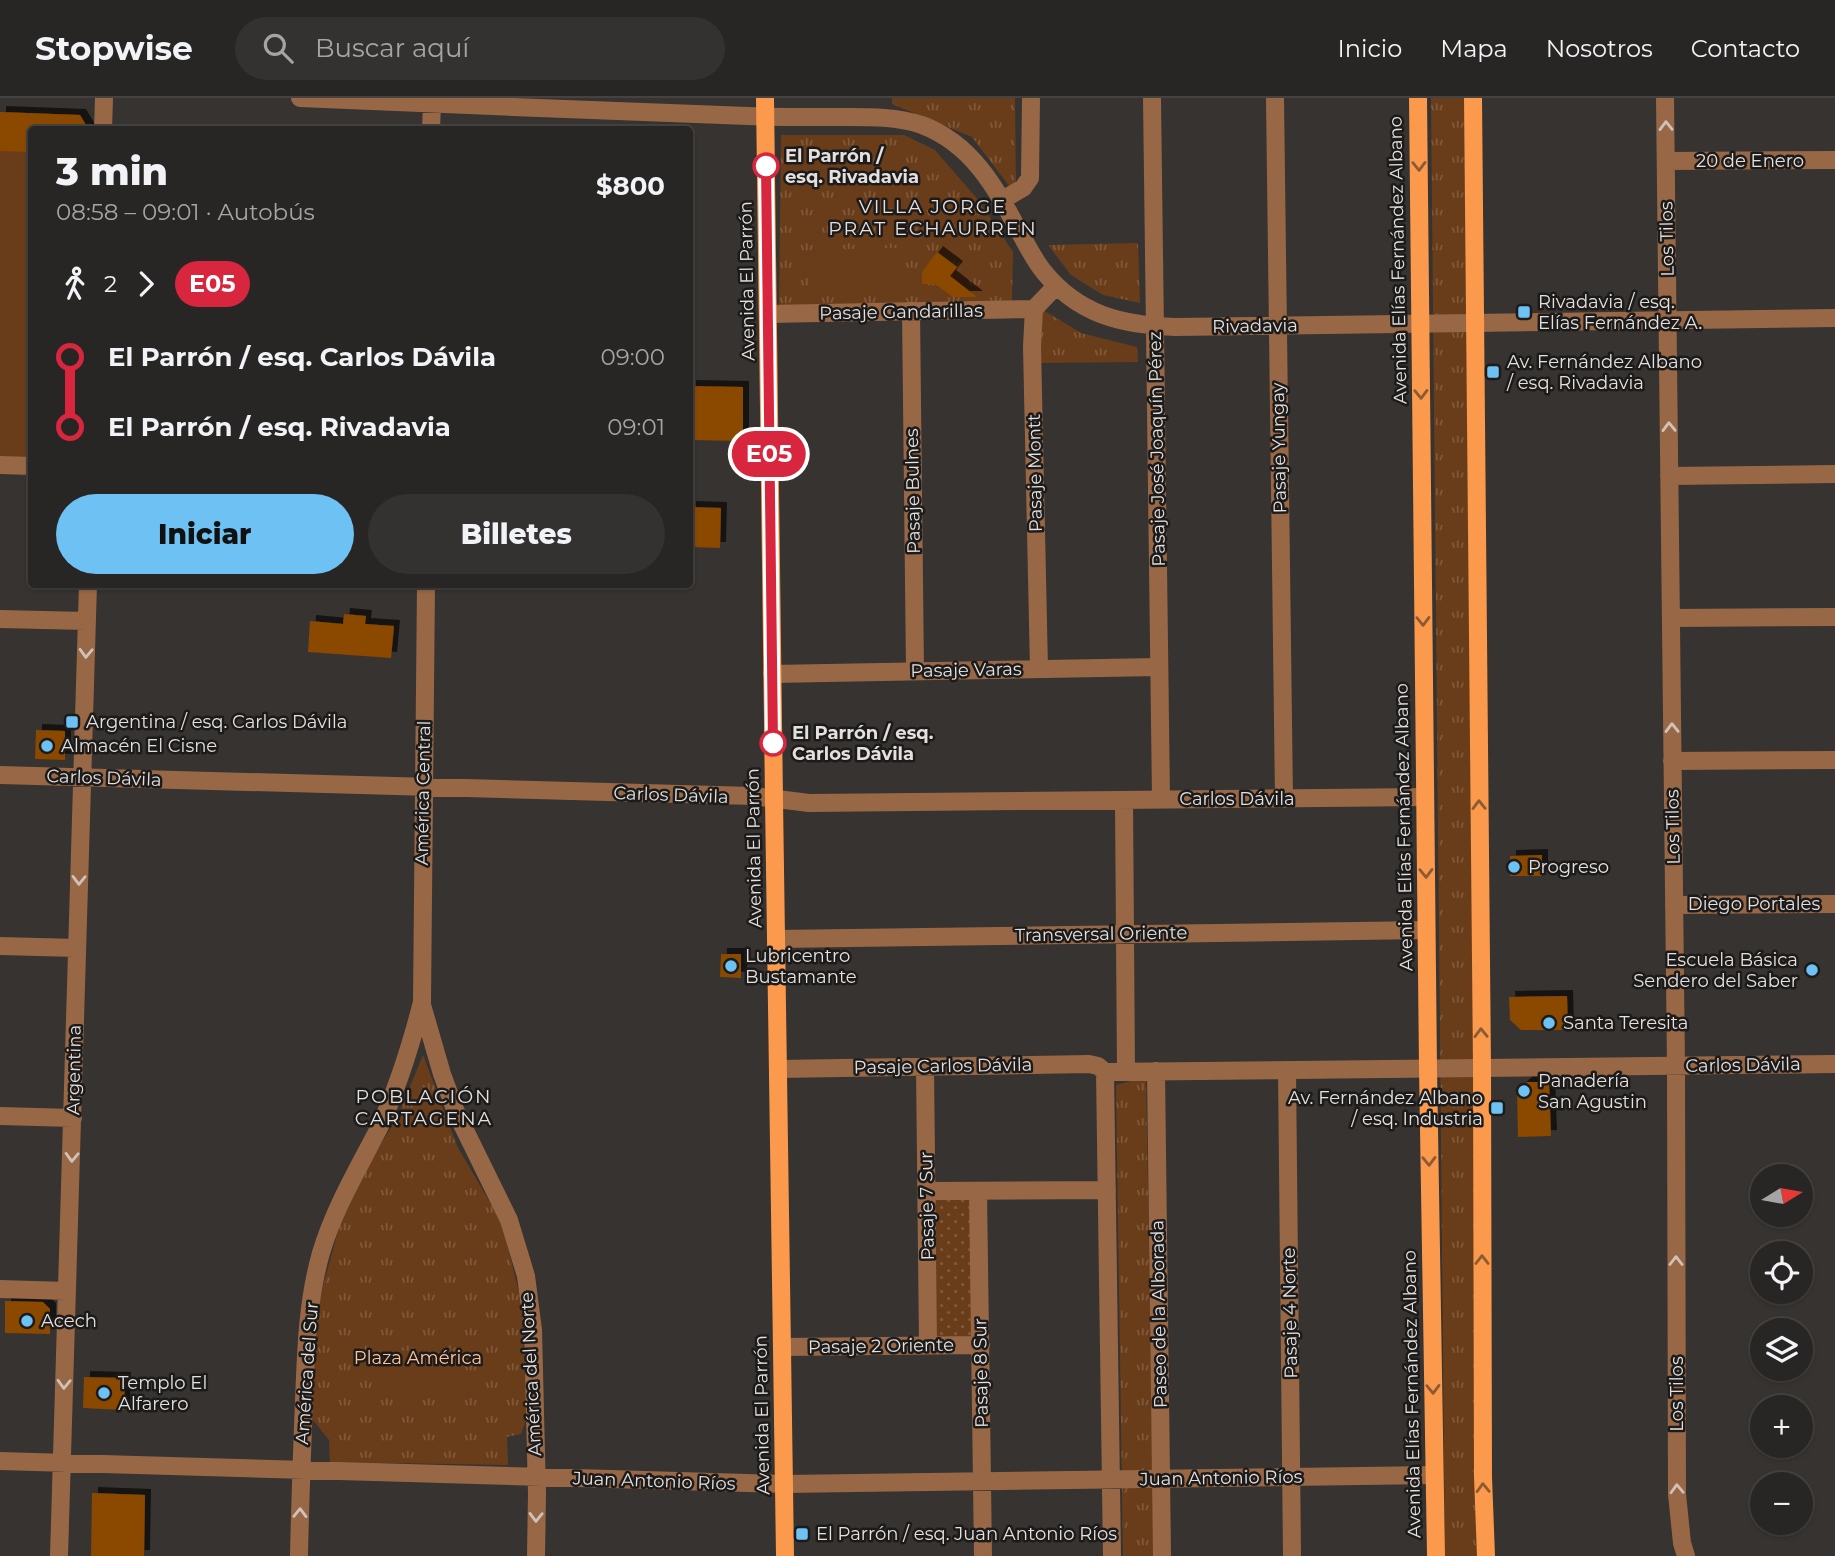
<!DOCTYPE html>
<html lang="es">
<meta charset="utf-8">
<style>
:root{--surface:#282624;--page:#343231;--text:#f1f3f6;--muted:#a5a5a6;--line:#444341;--accent:#6ec2f3}
body{margin:0;font-family:Montserrat,sans-serif;background:var(--page);color:var(--text);height:100vh;display:flex;flex-direction:column;font-size:26px;white-space:nowrap}
*{box-sizing:border-box;margin:0}
p{font-size:23px;color:var(--muted)}
.icon{flex:none;width:38px;height:38px;fill:none;stroke:currentColor;stroke-width:2;stroke-linecap:round;stroke-linejoin:round}
.map{position:relative;flex:1;overflow:hidden}
.drawer{position:absolute;left:28px;top:28px;width:665px;height:462px;display:flex;flex-direction:column;background:var(--surface);border-radius:7px;box-shadow:0 2px 5px #0004,0 0 0 2px var(--line)}
.drawer>*{flex:none}
.badge{padding:0 14px;border-radius:23px;font-size:24px;line-height:46px}
.needle{width:46px;rotate:79deg}
.buttons{position:absolute;left:1750px;top:1066px;display:grid;gap:14px}
.buttons a{display:grid;place-items:center;width:63px;height:63px;border-radius:50%;background:var(--surface);box-shadow:0 2px 5px #0004,0 0 0 2px var(--line);font-size:35px}
.map>.badge{position:absolute;translate:-50% -50%;box-shadow:0 0 0 4px #fff}
.legs{display:flex;align-items:center;gap:10px;height:77px;padding:0 28px;font-size:23px}
.legs p{margin-inline-start:auto}
.summary{display:flex;align-items:center;justify-content:space-between;height:119px;padding:0 28px}
h1{font-size:38px;font-weight:800;line-height:52px}
.button{display:flex;gap:14px;margin-top:auto;padding:14px 28px}
.button a{flex:1;height:80px;border-radius:42px;background:var(--accent);color:#111;font-size:28px;font-weight:800;line-height:80px;text-align:center}
.button a+a{background:var(--page);color:var(--text)}
ul{padding:0 28px;list-style:none}
li{display:flex;align-items:center;gap:24px;height:70px;font-size:26px}
li i{display:grid;place-items:center;width:10px;height:100%;margin:0 9px;background:currentColor}
li i::after{content:'';width:18px;height:18px;margin:-9px;border:5px solid;border-radius:50%;background:var(--surface)}
li p{margin-inline-start:auto}
li:first-child i{background:linear-gradient(#0000 50%,currentColor 0)}
li:last-child i{background:linear-gradient(currentColor 50%,#0000 0)}
header{display:flex;align-items:center;gap:42px;box-sizing:border-box;height:98px;padding:0 35px;background:var(--surface);border-bottom:2px solid var(--line)}
header strong{font-size:33px}
nav{display:flex;gap:38px;margin-inline-start:auto;font-size:24px}
.search{width:490px;height:63px;background:var(--page);display:flex;align-items:center;gap:18px;box-sizing:border-box;padding:0 24px;border-radius:38px;color:var(--muted);font-size:26px}
.map>svg:first-child{display:block}
.grass{fill:url(#grass-dots)}
.park{fill:url(#park-tufts)}
.pitch{fill:#6a3d1a}
.building{fill:#8b4803;filter:url(#shadow)}
.lines{fill:none;stroke-linecap:round;stroke-linejoin:round}
.minor{stroke:#986846;stroke-width:18}
.major{stroke:#fb994c;stroke-width:18}
.oneway{stroke:#d0c2b9}
.oneway2{stroke:#8c5a33}
.line-1-casing{stroke:#fff;stroke-width:16}
.line-1{stroke:#d7263d;stroke-width:10}
.stop-1-dot{fill:#fff;stroke:#d7263d;stroke-width:3.5}
.poi-dot{fill:#6ec2f3;stroke:#1d1b1a;stroke-width:2.5}
.labels{text-anchor:middle;dominant-baseline:central;stroke-width:5;stroke-linejoin:round;paint-order:stroke}
.stop-label{font-size:18px;font-weight:bold;fill:#e3e0df;stroke:#1d1b1a;text-anchor:start}
.street-label{font-size:18px;fill:#e3e0df;stroke:#1d1b1a}
.poi-label{font-size:18px;fill:#e3e0df;stroke:#1d1b1a;text-anchor:start}
.park-label{font-size:18px;fill:#fec39a;stroke:#1d1b1a}
.neighbourhood-label{font-size:19px;letter-spacing:2px;fill:#e3e0df;stroke:#1d1b1a}
</style>
<header>
<strong>Stopwise</strong>
<div class="search"><svg class="icon" aria-label="search" viewBox="0 0 24 24"><circle cx="10" cy="10" r="6"/><path d="M15 15l6 6"/></svg>Buscar aquí</div>
<nav><a>Inicio</a><a>Mapa</a><a>Nosotros</a><a>Contacto</a></nav>
</header>
<div class="map">
<svg width="1835" height="1458" viewBox="0 0 1835 1458">
<defs>
<pattern id="grass-dots" width="8" height="8" patternUnits="userSpaceOnUse" patternTransform="scale(1.75)"><rect width="8" height="8" fill="#6a3d1a"/><path d="M2 2h.1M6 6h.1" fill="none" stroke="#7f593b" stroke-width="1.8" stroke-linecap="round"/></pattern>
<pattern id="park-tufts" width="24" height="20" patternUnits="userSpaceOnUse" patternTransform="scale(1.75)"><rect width="24" height="20" fill="#6a3d1a"/><path d="M3 7l-1-3M5 7V3M7 7l1-3M15 17l-1-3M17 17v-4M19 17l1-3" fill="none" stroke="#7f593b"/></pattern>
<filter id="shadow"><feDropShadow dx="6" dy="-6" stdDeviation="0" flood-color="#0009"/></filter>
</defs>
<rect width="100%" height="100%" fill="#363330"/>
<!-- grass -->
<path class="grass" d="M933 1101H974L976 1239H935Z"/>
<!-- park -->
<path class="park" d="M892 0H1015L1016 97 972 39 892 6Z
M1431 0H1465L1478 1458H1445Z
M781 37H904L935 52 979 103 1013 154 1012 206 779 210Z
M1138 145 1140 205 1103 197 1071 177 1048 147Z
M1038 209 1081 235 1137 249 1138 264 1038 265Z
M423 957 457 1048 502 1125 521 1203 527 1318 521 1336 507 1339 508 1367 330 1364 329 1342 313 1322V1224L339 1130 364 1074 397 1020Z
M1146 979 1154 1458H1123L1116 987Z"/>
<!-- pitch -->
<path class="pitch" d="M0 14 80 17 32 32 31 361 0 360Z
M896 150 897 196 809 198 808 152Z
M373 1252 459 1254 457 1298 372 1296Z"/>
<!-- building -->
<path class="building" d="M0 14 80 17 89 32H32V54L0 53Z
M937 154 957 169 950 178 977 199H953L935 186H922V174Z
M690 288 743 289V343L690 342Z
M690 409 721 410 720 450 690 449Z
M344 516 366 518 365 526 394 528 391 560 308 554 310 523 343 526Z
M36 632 65 633V662L35 661Z
M1542 757V778H1510V758Z
M721 856H741V880L720 879Z
M1567 898 1568 932H1521L1510 922 1509 899Z
M1527 984H1549L1551 1038 1518 1039 1517 993Z
M5 1203 43 1204 50 1211V1236L5 1235Z
M84 1279 125 1280 124 1312 83 1310Z
M92 1395 145 1397 144 1458H91Z"/>
<g class="lines">
<!-- minor -->
<path class="minor" d="M300 0C449 6 599 13 748 18 778 19 808 19 838 19 866 19 895 18 922 27 972 46 995 89 1019 133 1027 147 1034 162 1044 174 1079 217 1122 227 1175 229L1835 220
M1152 0 1161 701
M1275 0 1284 701
M1665 0 1676 968 1677 1396 1682 1445 1686 1458
M103 32 104 0
M431 32 432 5
M1666 63 1835 62
M1002 102 1023 90 1030 80 1031 0
M911 213 915 573
M768 216 1034 211
M0 367 32 368
M1669 378 1835 376
M1671 520 1835 519
M0 521 87 523
M1039 571 1032 248 1034 211 1056 188
M772 576 1159 569
M1672 663 1835 662
M0 677 753 698 809 705 1425 699
M1124 702 1126 974
M1674 807 1835 806
M776 841 1426 832
M0 848 77 850
M422 907 442 976 456 1014 509 1122 526 1178 533 1232 537 1396 536 1458
M925 968 928 1248
M778 971 1089 966 1098 968 1105 974
M1287 972 1292 1458
M1156 973 1162 1458
M1105 974 1835 966
M1105 974 1112 1458
M0 1018 73 1020
M927 1093 1107 1092
M978 1093 983 1458
M0 1191 67 1193
M782 1249 981 1247
M0 1363 784 1386 1434 1377
M59 1458 88 486
M299 1458C300 1406 302 1355 304 1303 306 1254 307 1204 321 1155 334 1111 358 1071 379 1030 398 989 411 947 422 904L426 486"/>
<!-- major -->
<path class="major" d="M765 0 774 702 785 1458
M1418 0 1428 970 1436 1458
M1473 0 1482 970 1483 1379 1486 1458"/>
</g>
<!-- one-way arrows -->
<defs><path id="oneway-chevron" d="M-2-3.5L2.5 0L-2 3.5" fill="none" stroke-width="1.6" stroke-linecap="round" stroke-linejoin="round" transform="scale(1.75)"/></defs>
<g class="oneway">
<use href="#oneway-chevron" transform="translate(1666 28) rotate(-91)"/>
<use href="#oneway-chevron" transform="translate(1669 329) rotate(-91)"/>
<use href="#oneway-chevron" transform="translate(86 555) rotate(92)"/>
<use href="#oneway-chevron" transform="translate(1672 630) rotate(-91)"/>
<use href="#oneway-chevron" transform="translate(79 782) rotate(91)"/>
<use href="#oneway-chevron" transform="translate(72 1059) rotate(92)"/>
<use href="#oneway-chevron" transform="translate(1676 1163) rotate(-90)"/>
<use href="#oneway-chevron" transform="translate(64 1286) rotate(92)"/>
<use href="#oneway-chevron" transform="translate(1677 1391) rotate(-92)"/>
<use href="#oneway-chevron" transform="translate(300 1415) rotate(-89)"/>
<use href="#oneway-chevron" transform="translate(536 1419) rotate(91)"/>
</g>
<g class="oneway2">
<use href="#oneway-chevron" transform="translate(1419 68) rotate(89)"/>
<use href="#oneway-chevron" transform="translate(1421 296) rotate(89)"/>
<use href="#oneway-chevron" transform="translate(1423 523) rotate(89)"/>
<use href="#oneway-chevron" transform="translate(1479 707) rotate(-91)"/>
<use href="#oneway-chevron" transform="translate(1426 775) rotate(89)"/>
<use href="#oneway-chevron" transform="translate(1481 935) rotate(-91)"/>
<use href="#oneway-chevron" transform="translate(1429 1063) rotate(89)"/>
<use href="#oneway-chevron" transform="translate(1482 1162) rotate(-90)"/>
<use href="#oneway-chevron" transform="translate(1433 1291) rotate(89)"/>
<use href="#oneway-chevron" transform="translate(1483 1390) rotate(-92)"/>
</g>
<g class="lines">
<!-- line-1 casing -->
<g class="line-1-casing">
<path id="line-1" d="M766 68 773 645"/>
</g>
<!-- line-1 -->
<use href="#line-1" class="line-1"/>
</g>
<!-- markers -->
<g class="stop-1-dot">
<circle cx="766" cy="68" r="12"/>
<circle cx="773" cy="645" r="12"/>
</g>
<g class="poi-dot">
<rect x="1517" y="207" width="14" height="14" rx="3.5"/>
<rect x="1486" y="267" width="14" height="14" rx="3.5"/>
<rect x="65" y="617" width="14" height="14" rx="3.5"/>
<circle cx="47" cy="648" r="7"/>
<circle cx="1514" cy="769" r="7"/>
<circle cx="731" cy="868" r="7"/>
<circle cx="1812" cy="872" r="7"/>
<circle cx="1549" cy="925" r="7"/>
<circle cx="1524" cy="993" r="7"/>
<rect x="1490" y="1003" width="14" height="14" rx="3.5"/>
<circle cx="27" cy="1223" r="7"/>
<circle cx="104" cy="1295" r="7"/>
<rect x="795" y="1429" width="14" height="14" rx="3.5"/>
</g>
<g class="labels">
<!-- stop labels -->
<g class="stop-label">
<text x="785" y="58">El Parrón /<tspan x="785" dy="21">esq. Rivadavia</tspan></text>
<text x="792" y="635">El Parrón / esq.<tspan x="792" dy="21">Carlos Dávila</tspan></text>
</g>
<!-- street labels -->
<g class="street-label">
<text x="1750" y="63">20 de Enero</text>
<text transform="translate(1667 141) rotate(-91)">Los Tilos</text>
<text transform="translate(1398 162) rotate(-91)">Avenida Elías Fernández Albano</text>
<text transform="translate(747 183) rotate(-91)">Avenida El Parrón</text>
<text transform="translate(901 214) rotate(-1)">Pasaje Gandarillas</text>
<text transform="translate(1255 228) rotate(-1)">Rivadavia</text>
<text transform="translate(1279 350) rotate(-91)">Pasaje Yungay</text>
<text transform="translate(1157 351) rotate(-91)">Pasaje José Joaquín Pérez</text>
<text transform="translate(1035 375) rotate(-91)">Pasaje Montt</text>
<text transform="translate(913 393) rotate(-91)">Pasaje Bulnes</text>
<text transform="translate(966 572) rotate(-1)">Pasaje Varas</text>
<text transform="translate(104 680) rotate(2)">Carlos Dávila</text>
<text transform="translate(423 695) rotate(-89)">América Central</text>
<text transform="translate(671 697) rotate(2)">Carlos Dávila</text>
<text x="1237" y="701">Carlos Dávila</text>
<text transform="translate(1404 729) rotate(-91)">Avenida Elías Fernández Albano</text>
<text transform="translate(1673 729) rotate(-91)">Los Tilos</text>
<text transform="translate(754 750) rotate(-91)">Avenida El Parrón</text>
<text x="1754" y="806">Diego Portales</text>
<text transform="translate(1101 836) rotate(-1)">Transversal Oriente</text>
<text transform="translate(1743 967) rotate(-1)">Carlos Dávila</text>
<text transform="translate(943 968) rotate(-1)">Pasaje Carlos Dávila</text>
<text transform="translate(74 972) rotate(-89)">Argentina</text>
<text transform="translate(927 1108) rotate(-91)">Pasaje 7 Sur</text>
<text transform="translate(1290 1215) rotate(-91)">Pasaje 4 Norte</text>
<text transform="translate(1159 1216) rotate(-91)">Paseo de la Alborada</text>
<text transform="translate(881 1248) rotate(-1)">Pasaje 2 Oriente</text>
<text transform="translate(307 1275) rotate(-86)">América del Sur</text>
<text transform="translate(981 1275) rotate(-91)">Pasaje 8 Sur</text>
<text transform="translate(531 1276) rotate(-93)">América del Norte</text>
<text transform="translate(1412 1296) rotate(-91)">Avenida Elías Fernández Albano</text>
<text transform="translate(1677 1296) rotate(-90)">Los Tilos</text>
<text transform="translate(762 1317) rotate(-91)">Avenida El Parrón</text>
<text transform="translate(1221 1380) rotate(-1)">Juan Antonio Ríos</text>
<text transform="translate(654 1383) rotate(2)">Juan Antonio Ríos</text>
</g>
<!-- poi labels -->
<g class="poi-label">
<text x="1538" y="204">Rivadavia / esq.<tspan x="1538" dy="21">Elías Fernández A.</tspan></text>
<text x="1507" y="264">Av. Fernández Albano<tspan x="1507" dy="21">/ esq. Rivadavia</tspan></text>
<text x="86" y="624">Argentina / esq. Carlos Dávila</text>
<text x="61" y="648">Almacén El Cisne</text>
<text x="1528" y="769">Progreso</text>
<text x="745" y="858">Lubricentro<tspan x="745" dy="21">Bustamante</tspan></text>
<text x="1798" y="862" text-anchor="end">Escuela Básica<tspan x="1798" dy="21">Sendero del Saber</tspan></text>
<text x="1563" y="925">Santa Teresita</text>
<text x="1538" y="983">Panadería<tspan x="1538" dy="21">San Agustin</tspan></text>
<text x="1483" y="1000" text-anchor="end">Av. Fernández Albano<tspan x="1483" dy="21">/ esq. Industria</tspan></text>
<text x="41" y="1223">Acech</text>
<text x="118" y="1285">Templo El<tspan x="118" dy="21">Alfarero</tspan></text>
<text x="816" y="1436">El Parrón / esq. Juan Antonio Ríos</text>
</g>
<!-- park labels -->
<g class="park-label">
<text x="418" y="1260">Plaza América</text>
</g>
<!-- neighbourhood labels -->
<g class="neighbourhood-label">
<text x="933" y="108">VILLA JORGE<tspan x="933" dy="22">PRAT ECHAURREN</tspan></text>
<text x="424" y="998">POBLACIÓN<tspan x="424" dy="22">CARTAGENA</tspan></text>
</g>
</g>
</svg>
<div class="buttons">
<a><svg class="needle" viewBox="-14 -14 28 28"><path d="M0-13l5 13h-10z" fill="#e53935"/><path d="M0 13l5-13h-10z" fill="#a5a5a6"/></svg></a>
<a><svg class="icon" aria-label="locate" viewBox="0 0 24 24"><circle cx="12" cy="12" r="6"/><path d="M12 2v4M12 18v4M2 12h4M18 12h4"/></svg></a>
<a><svg class="icon" aria-label="layers" viewBox="0 0 24 24"><path d="M12 4l9 5-9 5-9-5zM3 14l9 5 9-5"/></svg></a>
<a>+</a>
<a>−</a>
</div>
<b class="badge" style="left:769px;top:356px;background:#d7263d;color:#fff">E05</b>
<section class="drawer">
<div class="summary"><div><h1>3 min</h1><p>08:58 – 09:01 · Autobús</p></div><b>$800</b></div>
<div class="legs"><svg class="icon" aria-label="walk" viewBox="0 0 24 24"><circle cx="13" cy="4" r="2"/><path d="M13 8l-2 6 4 7M11 14l-3 7M7 12l3-4h3l4 4"/></svg>2<svg class="icon" aria-label="forward" viewBox="0 0 24 24"><path d="M9 5l7 7-7 7"/></svg><b class="badge" style="background:#d7263d;color:#fff">E05</b></div>
<ul>
<li><i style="color:#d7263d"></i><b>El Parrón / esq. Carlos Dávila</b><p>09:00</p></li>
<li><i style="color:#d7263d"></i><b>El Parrón / esq. Rivadavia</b><p>09:01</p></li>
</ul>
<div class="button"><a>Iniciar</a><a>Billetes</a></div>
</section>
</div>
